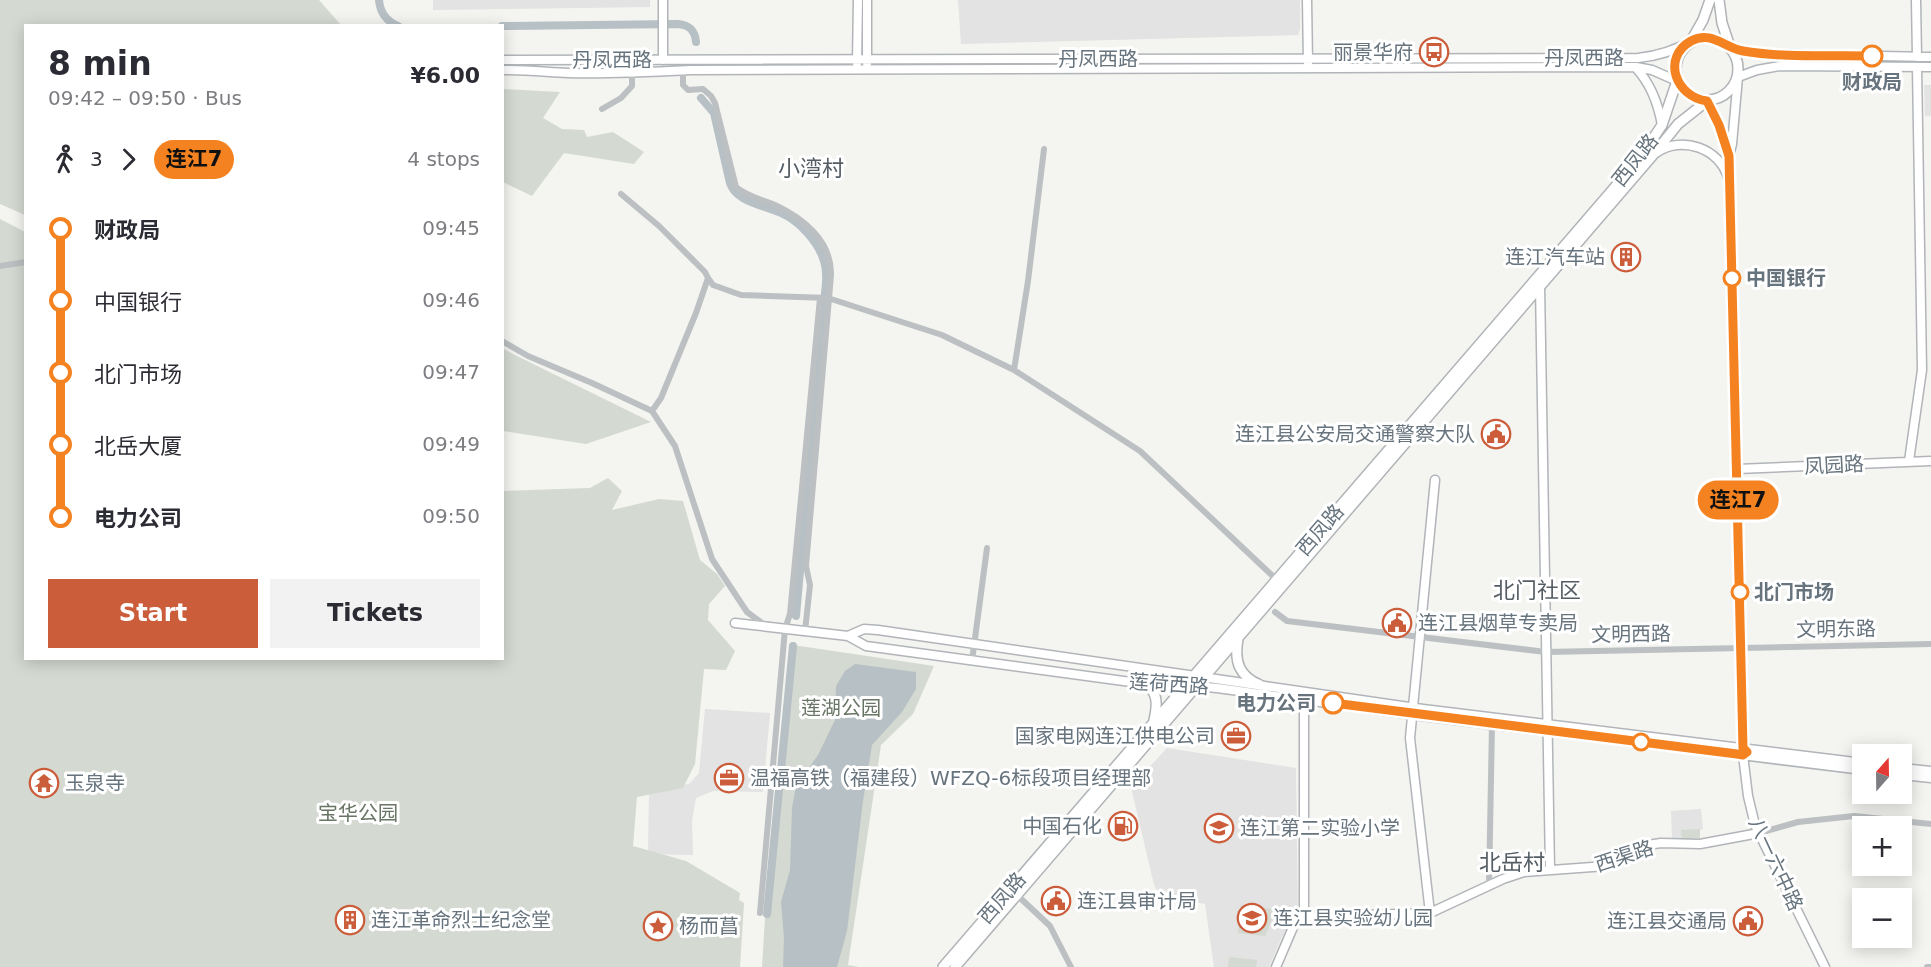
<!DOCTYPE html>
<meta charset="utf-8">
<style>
:root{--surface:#fff;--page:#f2f2f3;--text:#2b2b33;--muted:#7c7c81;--accent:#cb5d3b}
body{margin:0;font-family:"DejaVu Sans","Noto Sans SC",sans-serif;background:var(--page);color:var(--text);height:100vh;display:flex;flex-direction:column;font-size:22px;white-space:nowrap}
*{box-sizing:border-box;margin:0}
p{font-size:20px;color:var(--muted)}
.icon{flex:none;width:33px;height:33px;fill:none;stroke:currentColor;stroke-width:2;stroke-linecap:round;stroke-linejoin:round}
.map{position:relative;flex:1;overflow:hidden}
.sheet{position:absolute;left:24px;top:24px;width:480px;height:636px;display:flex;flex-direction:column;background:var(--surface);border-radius:0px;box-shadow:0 3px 15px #0003}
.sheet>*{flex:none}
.badge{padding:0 12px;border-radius:20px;font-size:21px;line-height:39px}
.needle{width:39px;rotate:20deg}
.fabs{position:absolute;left:1852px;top:744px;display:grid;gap:12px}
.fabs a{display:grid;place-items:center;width:60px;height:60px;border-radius:0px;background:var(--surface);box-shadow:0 3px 15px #0003;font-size:30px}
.map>.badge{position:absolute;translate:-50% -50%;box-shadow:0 0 0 3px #fff}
.legs{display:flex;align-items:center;gap:9px;height:66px;padding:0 24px;font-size:20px}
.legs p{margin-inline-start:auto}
.headline{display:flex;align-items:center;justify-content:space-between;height:102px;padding:0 24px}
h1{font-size:33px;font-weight:700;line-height:45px}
.action{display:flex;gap:12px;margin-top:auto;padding:12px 24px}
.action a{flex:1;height:69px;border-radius:0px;background:var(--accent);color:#fff;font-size:24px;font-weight:700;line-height:69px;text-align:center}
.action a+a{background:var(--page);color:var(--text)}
ul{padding:0 24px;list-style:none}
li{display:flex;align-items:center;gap:21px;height:72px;font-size:22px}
li i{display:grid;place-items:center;width:9px;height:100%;margin:0 8px;background:currentColor}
li i::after{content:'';width:15px;height:15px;margin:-8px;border:4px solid;border-radius:50%;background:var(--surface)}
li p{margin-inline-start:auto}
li:first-child i{background:linear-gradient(#0000 50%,currentColor 0)}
li:last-child i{background:linear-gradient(currentColor 50%,#0000 0)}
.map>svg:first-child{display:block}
.built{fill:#e2e3e2}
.green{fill:#d4d9d1}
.water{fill:#b7c0c4}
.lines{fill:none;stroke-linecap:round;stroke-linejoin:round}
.canal{stroke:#b7c0c4;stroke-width:8}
.secondary-casing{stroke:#b1b5b9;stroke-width:11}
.primary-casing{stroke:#b0b4b7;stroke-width:12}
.street{stroke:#bcc0c2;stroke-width:6}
.secondary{stroke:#fff;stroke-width:8}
.primary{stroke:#fff;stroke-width:9}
.line-1-casing{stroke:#fff;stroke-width:14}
.line-1{stroke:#f58220;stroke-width:9}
.stop-1-dot{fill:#fff;stroke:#f58220;stroke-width:3}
.labels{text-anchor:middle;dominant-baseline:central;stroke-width:6;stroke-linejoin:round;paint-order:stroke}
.poi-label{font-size:20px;fill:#67747e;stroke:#fff;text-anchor:start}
.street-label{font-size:20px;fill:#67747e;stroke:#fff}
.stop-label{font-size:20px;font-weight:bold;fill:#67747e;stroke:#fff;text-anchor:start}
.park-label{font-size:20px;fill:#697665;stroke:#fff}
.quarter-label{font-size:22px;fill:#545d64;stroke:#fff}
</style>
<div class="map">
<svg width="1931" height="967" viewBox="0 0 1931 967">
<rect width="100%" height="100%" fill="#f4f4f1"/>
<!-- built -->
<path class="built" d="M433 0H650V7L433 10Z
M958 0H1300V29L1298 35 961 44Z
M1924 85H1931V116H1925Z
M705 709 770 713 763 792 713 791 696 798 692 821 693 855 648 854 649 791 689 784 699 773Z
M1167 748 1296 768 1298 916 1288 927 1282 937 1269 967H1214L1205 904 1166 896 1158 892 1154 885 1131 787Z
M1701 809 1703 829 1700 830V838L1690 839V841L1672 838 1671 811Z"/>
<!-- green -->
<path class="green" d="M0 0H319L341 25 26 26 25 215 0 204Z
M502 89 560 92 543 118 562 129 584 130 587 137 613 132 644 152 634 164 564 153 532 196 503 182Z
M0 219 25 232 26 658H502L503 491 590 488 608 478 622 491 612 510 659 499 683 501 700 560 717 574 725 586 709 604 708 620 735 651 726 670 704 669 695 764 683 788 637 797 633 846 686 861 740 893 739 900 744 903 740 967H0Z
M502 348 517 356 651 422 586 444 503 431Z
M793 645 934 666 913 714 881 745 848 965 859 967H762L767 885Z
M1700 829V838L1690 839V841H1682L1681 830Z
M1241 905 1273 909 1271 923 1265 936 1238 933Z
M1229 957 1257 960 1256 967H1228Z"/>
<!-- water -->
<path class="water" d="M855 664 916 672V689L902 712 872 745 863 801 847 931 837 967H783L784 938 781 902 790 870 792 808 796 786 818 755 835 720 836 686 845 671Z"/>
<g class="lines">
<!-- canal -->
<path class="canal" d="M379 0C380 13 386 21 398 26
M502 26 678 24C689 25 695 30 696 42
M701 98 714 113 730 183C736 202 764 205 781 213 799 221 818 241 824 261 829 276 824 296 823 312L796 616
M767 914 793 646"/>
<!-- secondary casing -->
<g class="secondary-casing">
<path id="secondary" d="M1307 0 1308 63
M1916 0 1917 57
M1731 49 1756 53 1781 54 1931 57
M502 60 1638 58C1658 56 1674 51 1691 41
M663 60V0
M857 63 858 0
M867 63V0
M1636 68C1651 84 1658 103 1662 125
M502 70C525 70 546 72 568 73 609 74 650 72 691 70L1636 67 1652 70 1677 81
M1707 101 1719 125 1729 156
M1656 153C1681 135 1720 148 1728 178
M1540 286 1550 870
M1909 461 1922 370 1917 67
M1737 469 1931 461
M735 623 848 636 866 646 1131 682 1142 681 1217 688 1422 716 1863 770
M848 636 864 629 878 630 1423 709 1863 763
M1304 699V917
M1902 768 1931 771
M1902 775 1931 778
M1430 913 1410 738 1435 480
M1276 967 1294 925 1304 917 1430 913 1503 879 1524 872 1606 866 1647 845 1661 843 1700 844 1759 833
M1825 967 1755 825 1748 796 1743 755 1740 751 1743 748 1729 156 1732 144 1738 77 1757 70 1780 66 1931 67"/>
</g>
<!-- primary casing -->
<g class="primary-casing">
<path id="primary" d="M1719 0 1722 23 1730 47
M1676 69a31 31 0 1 1 62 0a31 31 0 1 1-62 0Z
M1691 41 1703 20 1710 0
M1238 639C1234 662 1239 676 1260 685
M1142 681C1158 691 1158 703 1154 720
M943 967 1640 158 1662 125 1677 81
M955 967 1653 155 1678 124 1707 101"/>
</g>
<!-- street -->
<path class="street" d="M683 70V85L688 90 703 89 711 96 715 103 736 187C747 196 762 200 775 205 803 218 832 241 831 275L806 566 810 585 805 631
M602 109 621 98 632 86V73
M621 194 659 226 705 272 708 278 696 313 661 398 652 411
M0 266 26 262
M708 278 713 285 741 295 828 298 942 335 1014 370 1140 451 1277 580
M502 341 528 356 592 383 652 411 675 446 712 559 747 612 766 626
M1014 370 1028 281 1044 149
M1275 612 1287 621 1546 652 1931 644
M972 661 987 548
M1759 833 1798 822 1854 816 1931 824
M1489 886 1492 724
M1017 895 1050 926 1071 967
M760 913 785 629 790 614 820 298
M1927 967H1931"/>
<!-- secondary -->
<use href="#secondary" class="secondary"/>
<!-- primary -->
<use href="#primary" class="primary"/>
</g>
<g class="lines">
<!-- line-1 casing -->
<g class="line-1-casing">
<path id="line-1" d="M1333 703 1737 754 1743 755 1747 752 1743 748 1729 156 1719 125 1707 101C1676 97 1661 58 1691 41 1712 30 1724 48 1743 51 1784 58 1829 55 1872 56"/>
</g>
<!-- line-1 -->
<use href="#line-1" class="line-1"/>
</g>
<!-- icons -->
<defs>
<g id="bus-ring" transform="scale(1.5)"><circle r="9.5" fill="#fff" stroke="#cb5d3b" stroke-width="1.5"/><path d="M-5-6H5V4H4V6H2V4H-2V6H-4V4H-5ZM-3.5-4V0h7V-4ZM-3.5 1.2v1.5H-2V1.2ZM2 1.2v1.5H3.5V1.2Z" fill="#cb5d3b"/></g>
<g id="building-ring" transform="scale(1.5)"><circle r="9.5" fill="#fff" stroke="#cb5d3b" stroke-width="1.5"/><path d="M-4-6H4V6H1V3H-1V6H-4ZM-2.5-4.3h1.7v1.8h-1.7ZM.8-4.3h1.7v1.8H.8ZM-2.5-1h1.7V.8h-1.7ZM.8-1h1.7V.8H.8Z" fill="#cb5d3b"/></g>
<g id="civic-ring" transform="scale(1.5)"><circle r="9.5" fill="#fff" stroke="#cb5d3b" stroke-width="1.5"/><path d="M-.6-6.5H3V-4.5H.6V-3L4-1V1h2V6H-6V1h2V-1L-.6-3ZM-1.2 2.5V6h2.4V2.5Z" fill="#cb5d3b"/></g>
<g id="office-ring" transform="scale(1.5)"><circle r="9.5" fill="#fff" stroke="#cb5d3b" stroke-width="1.5"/><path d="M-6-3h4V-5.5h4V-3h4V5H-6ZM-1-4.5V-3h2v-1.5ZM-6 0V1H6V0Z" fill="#cb5d3b"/></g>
<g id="temple-ring" transform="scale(1.5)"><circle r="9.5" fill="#fff" stroke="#cb5d3b" stroke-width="1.5"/><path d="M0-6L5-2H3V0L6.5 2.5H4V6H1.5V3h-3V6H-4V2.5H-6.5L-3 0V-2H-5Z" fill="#cb5d3b"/></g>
<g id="fuel-ring" transform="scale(1.5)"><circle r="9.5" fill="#fff" stroke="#cb5d3b" stroke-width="1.5"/><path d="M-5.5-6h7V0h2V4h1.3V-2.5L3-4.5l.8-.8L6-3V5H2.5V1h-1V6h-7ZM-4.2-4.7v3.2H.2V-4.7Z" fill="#cb5d3b"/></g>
<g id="school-ring" transform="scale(1.5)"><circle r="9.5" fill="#fff" stroke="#cb5d3b" stroke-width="1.5"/><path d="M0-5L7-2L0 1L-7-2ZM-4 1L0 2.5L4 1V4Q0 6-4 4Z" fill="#cb5d3b"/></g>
<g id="sight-ring" transform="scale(1.5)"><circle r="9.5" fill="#fff" stroke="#cb5d3b" stroke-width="1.5"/><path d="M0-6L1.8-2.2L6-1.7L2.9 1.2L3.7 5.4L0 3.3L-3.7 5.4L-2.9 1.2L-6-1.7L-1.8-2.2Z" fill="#cb5d3b"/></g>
</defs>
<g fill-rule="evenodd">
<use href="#bus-ring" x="1434" y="52"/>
<use href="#building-ring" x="1626" y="257"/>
<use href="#civic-ring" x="1496" y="434"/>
<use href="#civic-ring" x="1397" y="623"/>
<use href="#office-ring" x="1236" y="736"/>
<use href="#office-ring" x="729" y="778"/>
<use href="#temple-ring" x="44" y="783"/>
<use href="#fuel-ring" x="1123" y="826"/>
<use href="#school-ring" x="1219" y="828"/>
<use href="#civic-ring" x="1056" y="901"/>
<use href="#school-ring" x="1252" y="918"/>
<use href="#building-ring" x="350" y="920"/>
<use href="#civic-ring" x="1748" y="921"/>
<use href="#sight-ring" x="658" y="926"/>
</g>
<!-- markers -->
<g class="stop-1-dot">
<circle cx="1872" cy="56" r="10"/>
<circle cx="1732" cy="278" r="8"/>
<circle cx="1740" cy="592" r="8"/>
<circle cx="1333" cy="703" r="10"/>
<circle cx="1641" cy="742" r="8"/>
</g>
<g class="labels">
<!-- poi labels -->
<g class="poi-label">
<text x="1413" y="52" text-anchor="end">丽景华府</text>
<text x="1605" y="257" text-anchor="end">连江汽车站</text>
<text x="1475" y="434" text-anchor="end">连江县公安局交通警察大队</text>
<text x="1418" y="623">连江县烟草专卖局</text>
<text x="1215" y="736" text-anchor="end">国家电网连江供电公司</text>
<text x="750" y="778">温福高铁（福建段）WFZQ-6标段项目经理部</text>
<text x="65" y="783">玉泉寺</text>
<text x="1102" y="826" text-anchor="end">中国石化</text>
<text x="1240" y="828">连江第二实验小学</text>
<text x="1077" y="901">连江县审计局</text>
<text x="1273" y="918">连江县实验幼儿园</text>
<text x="371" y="920">连江革命烈士纪念堂</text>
<text x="1727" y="921" text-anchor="end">连江县交通局</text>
<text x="679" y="926">杨而菖</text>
</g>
<!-- street labels -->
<g class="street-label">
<text x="1584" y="58">丹凤西路</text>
<text x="1098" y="59">丹凤西路</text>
<text x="612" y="60">丹凤西路</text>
<text transform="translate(1635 160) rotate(-52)">西凤路</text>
<text transform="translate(1834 465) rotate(-3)">凤园路</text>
<text transform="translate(1320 530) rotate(-49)">西凤路</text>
<text transform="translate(1836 629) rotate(-1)">文明东路</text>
<text transform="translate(1631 634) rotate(-1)">文明西路</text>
<text transform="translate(1169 684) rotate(4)">莲荷西路</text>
<text transform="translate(1624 856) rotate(-18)">西渠路</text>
<text transform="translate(1776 864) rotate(65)">八一六中路</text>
<text transform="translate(1002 898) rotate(-49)">西凤路</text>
</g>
<!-- stop labels -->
<g class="stop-label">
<text x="1872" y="82" text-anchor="middle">财政局</text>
<text x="1746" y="278">中国银行</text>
<text x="1754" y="592">北门市场</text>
<text x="1316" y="703" text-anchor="end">电力公司</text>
</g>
<!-- park labels -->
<g class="park-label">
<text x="841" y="708">莲湖公园</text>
<text x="358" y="813">宝华公园</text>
</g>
<!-- quarter labels -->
<g class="quarter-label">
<text x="811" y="168">小湾村</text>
<text x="1537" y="590">北门社区</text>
<text x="1512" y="862">北岳村</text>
</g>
</g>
</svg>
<div class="fabs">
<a><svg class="needle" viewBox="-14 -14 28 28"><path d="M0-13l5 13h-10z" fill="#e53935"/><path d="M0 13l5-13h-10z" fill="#7c7c81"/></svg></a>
<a>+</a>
<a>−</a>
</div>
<b class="badge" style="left:1738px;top:500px;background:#f58220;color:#111">连江7</b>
<section class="sheet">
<div class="headline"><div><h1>8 min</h1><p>09:42 – 09:50 · Bus</p></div><b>¥6.00</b></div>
<div class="legs"><svg class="icon" aria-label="walk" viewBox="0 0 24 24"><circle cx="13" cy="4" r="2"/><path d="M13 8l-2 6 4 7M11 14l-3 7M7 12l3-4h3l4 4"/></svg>3<svg class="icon" aria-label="forward" viewBox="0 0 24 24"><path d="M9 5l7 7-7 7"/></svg><b class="badge" style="background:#f58220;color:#111">连江7</b><p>4 stops</p></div>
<ul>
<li><i style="color:#f58220"></i><b>财政局</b><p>09:45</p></li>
<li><i style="color:#f58220"></i><span>中国银行</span><p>09:46</p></li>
<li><i style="color:#f58220"></i><span>北门市场</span><p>09:47</p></li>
<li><i style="color:#f58220"></i><span>北岳大厦</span><p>09:49</p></li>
<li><i style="color:#f58220"></i><b>电力公司</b><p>09:50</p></li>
</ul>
<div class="action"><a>Start</a><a>Tickets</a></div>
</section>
</div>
